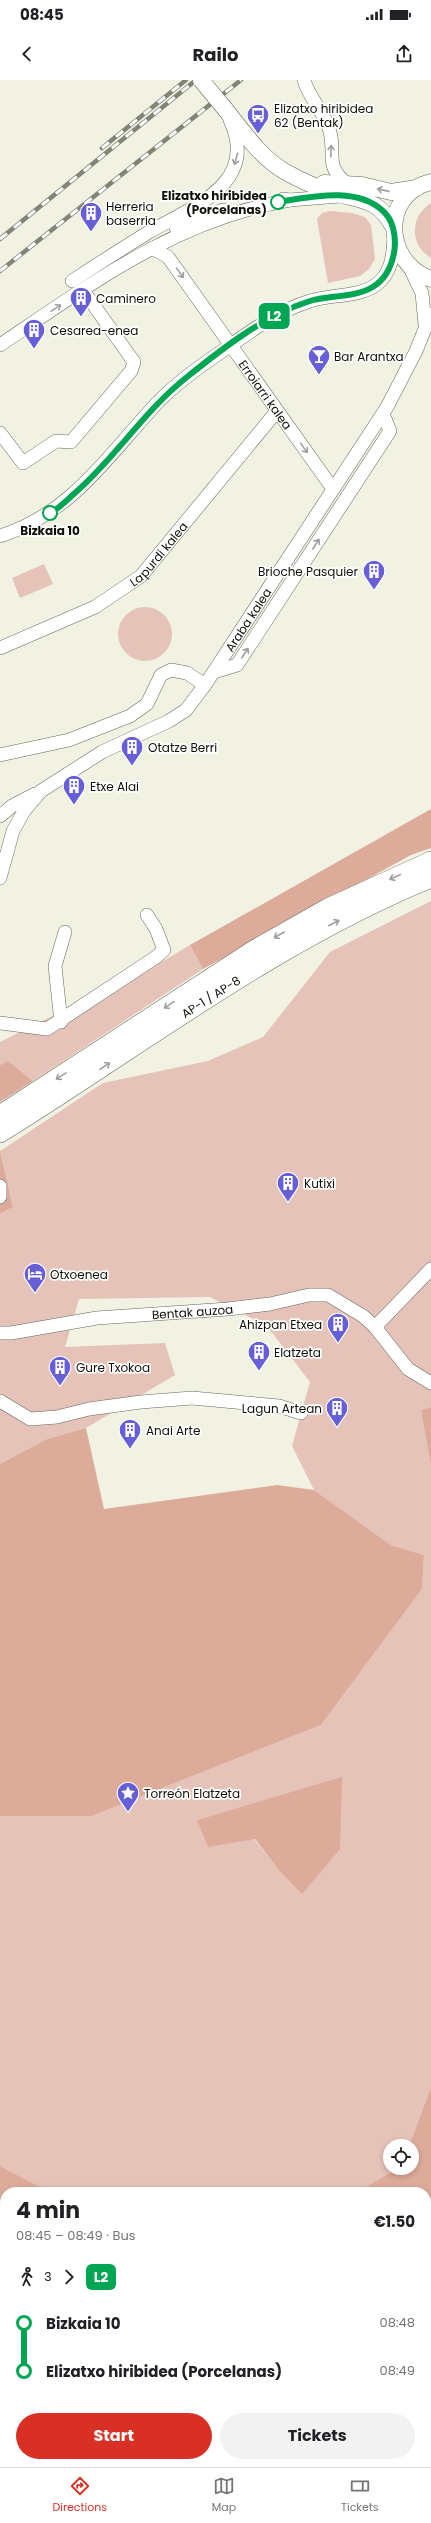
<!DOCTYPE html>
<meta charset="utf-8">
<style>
:root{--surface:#fff;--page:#f2f2f2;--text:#202124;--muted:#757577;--line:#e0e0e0;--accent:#d93025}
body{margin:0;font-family:Poppins,sans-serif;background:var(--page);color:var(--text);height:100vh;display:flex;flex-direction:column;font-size:15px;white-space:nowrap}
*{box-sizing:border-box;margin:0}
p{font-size:13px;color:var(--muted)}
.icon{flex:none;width:22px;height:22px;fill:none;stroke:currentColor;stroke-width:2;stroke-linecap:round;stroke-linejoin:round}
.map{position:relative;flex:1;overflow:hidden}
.panel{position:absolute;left:0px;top:2107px;width:431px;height:280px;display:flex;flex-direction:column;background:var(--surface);border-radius:16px 16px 0 0;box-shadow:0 2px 6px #0003}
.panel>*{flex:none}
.badge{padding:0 8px;border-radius:6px;font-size:14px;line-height:26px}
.tools{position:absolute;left:383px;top:2059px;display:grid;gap:8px}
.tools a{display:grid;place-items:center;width:36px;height:36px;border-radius:50%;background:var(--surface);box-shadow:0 2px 6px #0003;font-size:20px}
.map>.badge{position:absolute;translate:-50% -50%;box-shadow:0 0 0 2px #fff}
.legs{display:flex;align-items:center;gap:6px;height:44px;padding:0 16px;font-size:13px}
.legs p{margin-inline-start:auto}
.head{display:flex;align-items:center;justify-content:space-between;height:68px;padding:0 16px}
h1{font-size:22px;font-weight:700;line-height:30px}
.action{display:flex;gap:8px;margin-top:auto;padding:8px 16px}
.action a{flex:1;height:46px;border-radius:24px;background:var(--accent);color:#fff;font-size:16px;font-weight:700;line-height:46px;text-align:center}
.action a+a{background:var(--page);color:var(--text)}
ul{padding:0 16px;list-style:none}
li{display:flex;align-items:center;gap:14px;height:48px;font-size:15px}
li i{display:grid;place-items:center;width:6px;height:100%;margin:0 5px;background:currentColor}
li i::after{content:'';width:10px;height:10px;margin:-5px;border:3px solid;border-radius:50%;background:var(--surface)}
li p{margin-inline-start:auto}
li:first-child i{background:linear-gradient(#0000 50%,currentColor 0)}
li:last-child i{background:linear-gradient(currentColor 50%,#0000 0)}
.status{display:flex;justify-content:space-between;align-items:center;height:28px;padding:0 20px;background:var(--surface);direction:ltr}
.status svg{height:11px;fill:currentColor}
header{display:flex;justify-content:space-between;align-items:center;height:52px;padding:0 16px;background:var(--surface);font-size:18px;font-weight:700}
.tabs{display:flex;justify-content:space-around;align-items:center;height:56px;border-top:1px solid var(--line);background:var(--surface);font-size:11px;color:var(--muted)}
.tabs a{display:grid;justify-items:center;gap:2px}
.tabs .current{color:var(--accent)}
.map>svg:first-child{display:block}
.green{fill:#e5c3b8;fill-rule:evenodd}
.forest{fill:#ddab9a}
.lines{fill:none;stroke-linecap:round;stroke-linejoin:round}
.stream{stroke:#75afa1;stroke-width:3}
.minor-casing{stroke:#67675a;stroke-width:14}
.major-casing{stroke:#67675a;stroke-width:17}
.highway-casing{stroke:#67675a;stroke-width:20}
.minor{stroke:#fff;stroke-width:13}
.major{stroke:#fff;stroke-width:16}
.highway{stroke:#fff;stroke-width:19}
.rail-casing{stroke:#838378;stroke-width:4.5}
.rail{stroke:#fff;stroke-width:3;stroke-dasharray:9;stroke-linecap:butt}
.major-bridge-casing{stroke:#67675a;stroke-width:17;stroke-linecap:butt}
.major-bridge{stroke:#fff;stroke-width:16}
.oneway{stroke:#9f9f9d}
.line-1-casing{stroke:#fff;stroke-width:9}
.line-1{stroke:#00a651;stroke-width:6}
.stop-1-dot{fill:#fff;stroke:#00a651;stroke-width:2}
.labels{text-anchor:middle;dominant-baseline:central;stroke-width:3.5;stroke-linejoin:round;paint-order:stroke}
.poi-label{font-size:12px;fill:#10100a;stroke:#fff;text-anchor:start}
.stop-label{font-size:12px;font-weight:bold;fill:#10100a;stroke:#fff;text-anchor:end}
.street-label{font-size:12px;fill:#10100a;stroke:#fff}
</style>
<div class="status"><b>08:45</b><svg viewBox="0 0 49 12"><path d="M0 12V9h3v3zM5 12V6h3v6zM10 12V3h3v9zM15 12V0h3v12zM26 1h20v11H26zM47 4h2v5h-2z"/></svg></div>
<header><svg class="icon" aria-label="back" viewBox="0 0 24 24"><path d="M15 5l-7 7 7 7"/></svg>Railo<svg class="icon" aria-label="share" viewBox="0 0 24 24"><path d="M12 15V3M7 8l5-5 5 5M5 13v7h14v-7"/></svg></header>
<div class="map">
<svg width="431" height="2387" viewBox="0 0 431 2387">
<rect width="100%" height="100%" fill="#f1f2e2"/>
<!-- green -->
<path class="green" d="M431 123V178C409 165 410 136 431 123Z
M330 131 352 133 365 137 371 145 375 179 369 189 360 196 328 203 317 139 322 133Z
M44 484 53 504 20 518 12 498Z
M118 554a27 27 0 1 1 54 0a27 27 0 1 1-54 0Z
M431 821V1327L421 1330 431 1386V2007L409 2066H390V2088H398L357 2112H50L0 2086V1736H92L321 1645 422 1509 424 1475 391 1465 314 1410 292 1366 310 1302 267 1246 210 1217 79 1219 65 1267 165 1263 175 1295 86 1348 47 1359 0 1384V1134L13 1127 0 1071 103 1003 208 981 263 957 330 872ZM342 1698 278 1789 254 1759 197 1740Z
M190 865 203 889 33 1001 8 981 0 985V962L165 880Z
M431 2326V2387H71L70 2382H426V2329Z"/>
<!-- forest -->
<path class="forest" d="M431 729V768L411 775 203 889 190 865Z
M8 981 33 1001 0 1022V985Z
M0 1071 13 1127 0 1134Z
M431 1327V1386L421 1330Z
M86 1348 104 1429 277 1405 314 1410 391 1465 424 1475 422 1509 321 1645 92 1736H0V1384L47 1359Z
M342 1697 340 1769 302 1814 278 1789 255 1759 208 1767 197 1740Z
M431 2007V2326L426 2329V2112H357L398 2088H412V2066H409Z
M0 2086 50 2112H5V2382H70L71 2387H0Z"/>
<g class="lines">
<!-- stream -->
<path class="stream" d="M0 2172 5 2176
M48 2382 49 2387"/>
<!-- minor casing -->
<g class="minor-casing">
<g id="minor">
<path d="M304 0C309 19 326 33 330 52 336 76 324 85 347 104"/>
<path d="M283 119 290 120 339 116"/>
<path d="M176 148 223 130"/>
<path id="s1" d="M152 168 168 177 333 409"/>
<path d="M410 188 422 213 425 245"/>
<path d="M72 201C98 184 123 168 149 152 192 127 260 104 230 40"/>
<path d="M0 265C92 203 178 139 290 120"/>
<path d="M0 353 23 383 56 361 71 362 131 291 134 282 83 210"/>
<path d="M0 456C73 433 109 374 159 321 180 300 206 282 231 265 255 248 281 230 310 221 330 214 359 218 377 204 392 192 393 175 394 158"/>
<path id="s2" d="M0 568 95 527 141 496 277 331"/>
<path d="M214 592 237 585 390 351 383 334"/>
<path d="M0 675 69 660 130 636 147 624 161 595 171 590 187 593 205 605"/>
<path d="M0 736 12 726 35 714"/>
<path id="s3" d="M0 798 13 751 24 731 41 711 102 672 169 641 186 630 205 605 387 327 416 271 431 234"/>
<path d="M61 942 55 886 65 852"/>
<path d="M0 943 47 949 156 877 164 870 156 849 147 835"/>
<path d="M0 1106V1117"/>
<path d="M375 1247 431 1189"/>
<path id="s4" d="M0 1253H11L97 1238 228 1229 270 1224 309 1215H328L363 1236 375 1247 408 1289 431 1303"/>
<path d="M0 1321 30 1339 57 1337 89 1329 141 1322 192 1318 279 1326 301 1333"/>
</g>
</g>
<!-- major casing -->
<g class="major-casing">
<path id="major" d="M225 29C243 51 259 76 284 91 298 99 315 107 331 112 360 121 378 117 394 148
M431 102C380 114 384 183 431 199
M324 103 362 105 391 112 417 108"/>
</g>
<!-- highway casing -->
<g class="highway-casing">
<g id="highway">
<path d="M0 1035 254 870 328 828 431 781"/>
<path id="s5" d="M0 1053C142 965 275 862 431 798"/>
</g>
</g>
<!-- minor -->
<use href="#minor" class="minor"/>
<!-- major -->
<use href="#major" class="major"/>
<!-- highway -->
<use href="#highway" class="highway"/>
<!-- rail casing -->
<g class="rail-casing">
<path id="rail" d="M102 68 186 0
M0 159 196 0
M0 191 241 0"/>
</g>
<!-- rail -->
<use href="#rail" class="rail"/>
<!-- major-bridge casing -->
<g class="major-bridge-casing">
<path id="major-bridge" d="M201 0 225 29"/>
</g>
<!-- major-bridge -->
<use href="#major-bridge" class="major-bridge"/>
</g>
<!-- one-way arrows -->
<defs><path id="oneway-shaft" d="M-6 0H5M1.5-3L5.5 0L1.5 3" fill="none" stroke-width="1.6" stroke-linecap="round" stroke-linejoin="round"/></defs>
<g class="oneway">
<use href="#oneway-shaft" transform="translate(331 71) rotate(-88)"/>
<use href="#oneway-shaft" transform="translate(236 79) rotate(106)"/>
<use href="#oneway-shaft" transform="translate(383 110) rotate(-167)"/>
<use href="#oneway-shaft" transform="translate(180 193) rotate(54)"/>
<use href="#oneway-shaft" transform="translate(56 228) rotate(-34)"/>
<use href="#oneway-shaft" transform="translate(304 368) rotate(55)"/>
<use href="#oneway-shaft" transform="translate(316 464) rotate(-57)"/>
<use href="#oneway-shaft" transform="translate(245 573) rotate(-57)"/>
<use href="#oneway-shaft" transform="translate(395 797) rotate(156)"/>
<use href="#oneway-shaft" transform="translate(334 843) rotate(-27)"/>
<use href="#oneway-shaft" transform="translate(279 855) rotate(150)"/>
<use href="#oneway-shaft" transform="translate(169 925) rotate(146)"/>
<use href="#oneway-shaft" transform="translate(105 986) rotate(-34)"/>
<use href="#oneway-shaft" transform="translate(61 996) rotate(148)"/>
</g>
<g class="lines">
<!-- line-1 casing -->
<g class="line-1-casing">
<path id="line-1" d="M50 433C60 428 68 419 76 412 116 377 145 330 187 297 223 268 265 235 310 221 330 215 360 218 377 204 397 189 402 148 383 131 356 106 311 117 278 122"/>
</g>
<!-- line-1 -->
<use href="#line-1" class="line-1"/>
</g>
<!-- icons -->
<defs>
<g id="bus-pin" transform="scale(1.15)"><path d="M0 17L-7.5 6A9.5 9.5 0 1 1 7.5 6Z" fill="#665fd8" stroke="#fff"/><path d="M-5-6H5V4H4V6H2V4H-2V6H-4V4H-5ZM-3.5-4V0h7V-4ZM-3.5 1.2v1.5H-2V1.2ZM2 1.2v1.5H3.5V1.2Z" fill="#fff"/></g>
<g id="building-pin" transform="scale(1.15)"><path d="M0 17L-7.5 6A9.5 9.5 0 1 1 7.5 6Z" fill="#665fd8" stroke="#fff"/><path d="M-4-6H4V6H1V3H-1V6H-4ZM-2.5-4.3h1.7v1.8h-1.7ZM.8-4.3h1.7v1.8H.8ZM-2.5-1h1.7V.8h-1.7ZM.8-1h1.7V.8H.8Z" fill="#fff"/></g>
<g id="bar-pin" transform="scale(1.15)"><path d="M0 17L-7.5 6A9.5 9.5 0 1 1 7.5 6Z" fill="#665fd8" stroke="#fff"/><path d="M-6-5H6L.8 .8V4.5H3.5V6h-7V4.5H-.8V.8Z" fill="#fff"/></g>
<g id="hotel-pin" transform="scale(1.15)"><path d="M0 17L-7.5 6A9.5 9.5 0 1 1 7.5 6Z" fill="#665fd8" stroke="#fff"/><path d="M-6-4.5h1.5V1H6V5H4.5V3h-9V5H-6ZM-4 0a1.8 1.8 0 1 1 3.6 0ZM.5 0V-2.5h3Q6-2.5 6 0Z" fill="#fff"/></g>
<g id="sight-pin" transform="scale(1.15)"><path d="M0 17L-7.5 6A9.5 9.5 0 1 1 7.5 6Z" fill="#665fd8" stroke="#fff"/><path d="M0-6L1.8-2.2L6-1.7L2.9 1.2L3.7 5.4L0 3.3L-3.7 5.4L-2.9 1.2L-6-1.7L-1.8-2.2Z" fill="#fff"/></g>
</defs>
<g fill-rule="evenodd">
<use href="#bus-pin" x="258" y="35"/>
<use href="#building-pin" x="91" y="133"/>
<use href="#building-pin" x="81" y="218"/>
<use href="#building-pin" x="34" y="250"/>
<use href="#bar-pin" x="319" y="276"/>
<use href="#building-pin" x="374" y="491"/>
<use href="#building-pin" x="132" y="667"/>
<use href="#building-pin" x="74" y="706"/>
<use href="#building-pin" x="288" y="1103"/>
<use href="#hotel-pin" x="35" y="1194"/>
<use href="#building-pin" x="338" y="1244"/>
<use href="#building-pin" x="259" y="1272"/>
<use href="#building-pin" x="60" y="1287"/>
<use href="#building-pin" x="337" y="1328"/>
<use href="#building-pin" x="130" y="1350"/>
<use href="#sight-pin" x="128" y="1713"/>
</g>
<!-- markers -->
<g class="stop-1-dot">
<circle cx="278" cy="122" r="7"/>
<circle cx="50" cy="433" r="7"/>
</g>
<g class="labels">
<!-- poi labels -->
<g class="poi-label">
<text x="274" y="28">Elizatxo hiribidea<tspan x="274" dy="14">62 (Bentak)</tspan></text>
<text x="106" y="126">Herreria<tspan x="106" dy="14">baserria</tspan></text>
<text x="96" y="218">Caminero</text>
<text x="50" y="250">Cesarea-enea</text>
<text x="334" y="276">Bar Arantxa</text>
<text x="358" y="491" text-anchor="end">Brioche Pasquier</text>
<text x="148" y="667">Otatze Berri</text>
<text x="90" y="706">Etxe Alai</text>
<text x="304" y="1103">Kutixi</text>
<text x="50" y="1194">Otxoenea</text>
<text x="322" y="1244" text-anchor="end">Ahizpan Etxea</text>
<text x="274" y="1272">Elatzeta</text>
<text x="76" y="1287">Gure Txokoa</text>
<text x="322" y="1328" text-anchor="end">Lagun Artean</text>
<text x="146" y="1350">Anai Arte</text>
<text x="144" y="1713">Torreón Elatzeta</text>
</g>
<!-- stop labels -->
<g class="stop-label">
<text x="267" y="115">Elizatxo hiribidea<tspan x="267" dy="14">(Porcelanas)</tspan></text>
<text x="50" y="450" text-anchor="middle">Bizkaia 10</text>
</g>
<!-- street labels -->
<g class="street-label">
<text stroke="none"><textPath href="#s1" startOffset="187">Erroiarri kalea</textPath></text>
<text stroke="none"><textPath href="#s2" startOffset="187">Lapurdi kalea</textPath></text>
<text stroke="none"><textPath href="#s3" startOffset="374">Araba kalea</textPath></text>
<text stroke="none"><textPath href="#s5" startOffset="251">AP-1 / AP-8</textPath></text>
<text stroke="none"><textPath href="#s4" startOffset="194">Bentak auzoa</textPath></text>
</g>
</g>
</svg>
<div class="tools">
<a><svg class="icon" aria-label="locate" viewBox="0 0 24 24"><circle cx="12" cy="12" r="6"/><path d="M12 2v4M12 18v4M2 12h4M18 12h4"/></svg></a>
</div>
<b class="badge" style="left:274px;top:236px;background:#00a651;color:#fff">L2</b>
<section class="panel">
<div class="head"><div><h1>4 min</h1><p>08:45 – 08:49 · Bus</p></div><b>€1.50</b></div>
<div class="legs"><svg class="icon" aria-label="walk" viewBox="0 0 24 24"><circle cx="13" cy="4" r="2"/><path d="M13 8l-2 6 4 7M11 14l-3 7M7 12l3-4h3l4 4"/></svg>3<svg class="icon" aria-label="forward" viewBox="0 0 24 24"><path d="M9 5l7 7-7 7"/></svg><b class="badge" style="background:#00a651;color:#fff">L2</b></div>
<ul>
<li><i style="color:#00a651"></i><b>Bizkaia 10</b><p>08:48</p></li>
<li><i style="color:#00a651"></i><b>Elizatxo hiribidea (Porcelanas)</b><p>08:49</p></li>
</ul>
<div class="action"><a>Start</a><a>Tickets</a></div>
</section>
</div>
<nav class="tabs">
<a class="current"><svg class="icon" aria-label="directions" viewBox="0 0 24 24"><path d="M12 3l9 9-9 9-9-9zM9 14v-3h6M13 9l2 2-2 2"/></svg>Directions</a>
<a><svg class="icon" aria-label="map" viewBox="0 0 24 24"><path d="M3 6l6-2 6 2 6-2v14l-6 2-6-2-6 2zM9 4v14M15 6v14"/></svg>Map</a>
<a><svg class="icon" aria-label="tickets" viewBox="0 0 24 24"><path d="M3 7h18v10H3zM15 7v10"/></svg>Tickets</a>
</nav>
